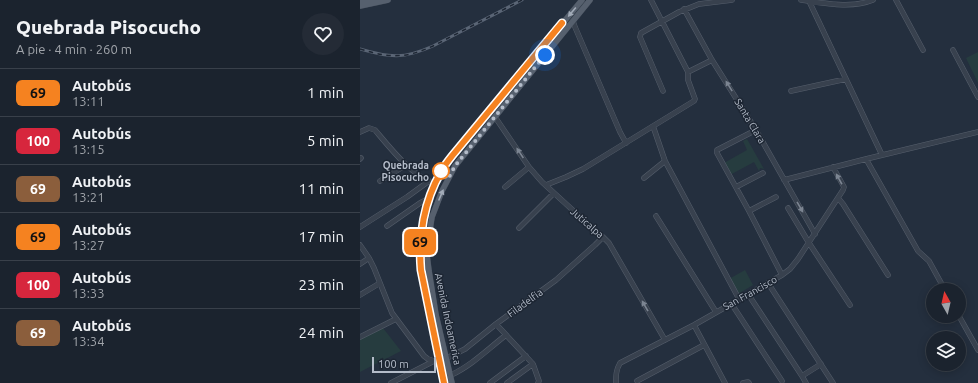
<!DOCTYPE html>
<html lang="es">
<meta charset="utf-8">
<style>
:root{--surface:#1b232e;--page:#242b36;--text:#f1f3f6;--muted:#a0a4aa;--line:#39404a}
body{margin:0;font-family:Ubuntu,sans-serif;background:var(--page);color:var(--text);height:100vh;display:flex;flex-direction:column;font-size:15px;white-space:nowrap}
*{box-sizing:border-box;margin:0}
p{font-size:13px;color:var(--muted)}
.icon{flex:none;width:22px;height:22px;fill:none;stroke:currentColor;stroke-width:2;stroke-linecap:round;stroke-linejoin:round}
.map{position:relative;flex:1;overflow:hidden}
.side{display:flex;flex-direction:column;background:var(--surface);width:360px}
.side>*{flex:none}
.badge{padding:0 8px;border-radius:6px;font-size:14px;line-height:26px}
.needle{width:26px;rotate:352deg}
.controls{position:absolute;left:566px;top:283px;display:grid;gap:8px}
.controls a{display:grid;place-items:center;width:40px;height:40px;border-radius:50%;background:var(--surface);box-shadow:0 2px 10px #0003,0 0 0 1px var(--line);font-size:20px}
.scale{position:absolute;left:12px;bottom:10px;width:64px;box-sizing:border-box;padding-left:4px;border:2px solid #b4bcc9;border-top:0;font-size:11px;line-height:14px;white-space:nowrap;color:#b4bcc9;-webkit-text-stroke:3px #1d2633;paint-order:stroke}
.you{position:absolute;width:20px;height:20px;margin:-10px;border:3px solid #fff;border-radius:50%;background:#1a73e8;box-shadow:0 0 0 6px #1a73e833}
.map>.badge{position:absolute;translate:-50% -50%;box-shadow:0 0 0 2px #fff}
.round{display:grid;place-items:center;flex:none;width:42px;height:42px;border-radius:21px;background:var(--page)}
.head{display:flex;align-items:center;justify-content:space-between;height:68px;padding:0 16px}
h1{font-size:19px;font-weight:800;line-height:30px}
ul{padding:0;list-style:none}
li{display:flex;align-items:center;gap:12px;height:48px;padding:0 16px;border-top:1px solid var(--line)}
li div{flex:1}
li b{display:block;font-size:15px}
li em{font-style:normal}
li .badge{min-width:44px;font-weight:700;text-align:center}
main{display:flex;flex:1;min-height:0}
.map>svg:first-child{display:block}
.green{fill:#263c3f}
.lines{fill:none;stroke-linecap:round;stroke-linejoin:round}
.minor-casing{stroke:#565f6c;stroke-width:5.5}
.major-casing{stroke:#414a57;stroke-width:6}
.minor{stroke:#38414e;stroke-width:4.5}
.major{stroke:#56606e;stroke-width:5.5}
.rail-casing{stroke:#5a6575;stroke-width:3}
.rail{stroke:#1d2633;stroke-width:1.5;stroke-dasharray:4.5;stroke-linecap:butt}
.oneway{fill:#a1aab7}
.oneway2{fill:#7c8592}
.line-casing{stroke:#fff;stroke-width:9}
.line{stroke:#f58220;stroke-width:6}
.walk{stroke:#b4bcc9;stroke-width:4;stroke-dasharray:0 7.2}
.stop-dot{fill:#fff;stroke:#f58220;stroke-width:2}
.labels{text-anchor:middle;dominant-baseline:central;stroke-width:3;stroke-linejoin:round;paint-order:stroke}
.street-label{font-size:10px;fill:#b4bcc9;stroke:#1d2633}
.stop-label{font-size:10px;font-weight:bold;fill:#b4bcc9;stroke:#1d2633;text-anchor:end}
</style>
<main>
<section class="side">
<div class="head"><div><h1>Quebrada Pisocucho</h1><p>A pie · 4 min · 260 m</p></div><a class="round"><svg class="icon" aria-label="heart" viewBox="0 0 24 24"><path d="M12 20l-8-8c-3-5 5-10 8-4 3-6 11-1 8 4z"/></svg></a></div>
<ul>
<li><span class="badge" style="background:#f58220;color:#111">69</span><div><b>Autobús</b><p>13:11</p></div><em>1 min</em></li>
<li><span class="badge" style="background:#d7263d;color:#fff">100</span><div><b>Autobús</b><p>13:15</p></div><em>5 min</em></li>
<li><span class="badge" style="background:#8b5e3c;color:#fff">69</span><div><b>Autobús</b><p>13:21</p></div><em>11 min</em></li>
<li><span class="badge" style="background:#f58220;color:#111">69</span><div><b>Autobús</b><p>13:27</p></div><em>17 min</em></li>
<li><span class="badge" style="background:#d7263d;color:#fff">100</span><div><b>Autobús</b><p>13:33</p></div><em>23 min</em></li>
<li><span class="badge" style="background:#8b5e3c;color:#fff">69</span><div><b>Autobús</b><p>13:34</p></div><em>24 min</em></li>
</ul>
</section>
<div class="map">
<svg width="618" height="383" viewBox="0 0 618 383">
<rect width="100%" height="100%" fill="#242f3e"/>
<!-- green -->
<path class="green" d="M618 52V83L606 58Z
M387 139 404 169 400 168 399 171 394 162 370 175 364 163 387 150 383 141Z
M385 270 393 285 378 294 369 279Z
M23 328 41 351 0 372V339Z"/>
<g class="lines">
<!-- minor casing -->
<g class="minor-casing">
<path id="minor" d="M441 0C464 3 491 9 513 0
M536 0 563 50
M449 1 522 155
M324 9 352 60 396 130 455 234
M213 21 215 27 260 132 266 143
M593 50 618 97
M328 72 352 60
M303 91 280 37 281 33 319 12 339 4 372 0
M431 91 486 79
M135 117 169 167 182 182 229 225 243 237 249 243 305 340
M293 126 305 161 379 299
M396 130 357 150V153L389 211 422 275
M0 132 9 128 15 130C31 149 51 175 75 184
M0 159 1 158
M506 159 558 251 569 261 585 290
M284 178 305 161
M424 180 506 159 618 132
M20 181 46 165
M186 185 206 177 223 169 334 101 335 99 328 80V72L291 0
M145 187 169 167
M376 187 403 173
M478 198 483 204 528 275
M428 208 449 243 490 305
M389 211 416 197
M296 216 356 312
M27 226 60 203 70 198
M0 227 47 197 69 181
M159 228 193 194
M0 245 9 258 14 268 32 313 64 356 68 359 74 361
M0 264 9 258
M408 283 473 383
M388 294 442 376 461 364
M0 295 20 283
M371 303 422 381
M599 316 618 350
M136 324 173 364 179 381 178 383
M334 325 365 383
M0 337 36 319
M91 375C111 366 128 349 146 335
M442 376 446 383
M277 381 344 345
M31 383 74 361 87 358 105 349 136 324 196 280 235 245 243 237
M130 383 166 356
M147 383 173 364
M256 383C256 375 256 370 260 363L334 325 422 275 430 269 438 259 483 190 484 187 473 167
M383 383 388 382 389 383"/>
</g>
<!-- major casing -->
<g class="major-casing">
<path id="major" d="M0 2 12 0
M0 6 28 0
M84 383 61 270C59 236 63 201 81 172 84 166 88 161 92 156L222 0
M92 383 76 315 69 271 67 255 68 242 72 217 82 191 95 166 230 0"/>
</g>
<!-- minor -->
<use href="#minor" class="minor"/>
<!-- major -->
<use href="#major" class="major"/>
<!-- rail casing -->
<g class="rail-casing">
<path id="rail" d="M0 49C30 58 44 59 73 46L162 0"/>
</g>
<!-- rail -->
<use href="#rail" class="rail"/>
</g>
<!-- one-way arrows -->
<defs><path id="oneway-solid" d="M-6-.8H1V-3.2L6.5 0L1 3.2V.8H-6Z"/></defs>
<g class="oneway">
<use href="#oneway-solid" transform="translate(212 12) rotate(130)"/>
<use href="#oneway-solid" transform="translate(81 195) rotate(-67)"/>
</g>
<g class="oneway2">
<use href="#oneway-solid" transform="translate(369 86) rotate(-122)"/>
<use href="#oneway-solid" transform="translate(160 153) rotate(-124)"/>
<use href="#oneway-solid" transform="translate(479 179) rotate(-119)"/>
<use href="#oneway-solid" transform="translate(440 207) rotate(60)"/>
<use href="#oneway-solid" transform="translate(285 306) rotate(-120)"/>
</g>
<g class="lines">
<!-- line casing -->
<g class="line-casing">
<path id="line" d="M84 383 61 270C58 237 64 201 81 172 84 166 88 161 92 156L202 23"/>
</g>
<!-- line -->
<use href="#line" class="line"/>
<!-- walk -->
<path class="walk" d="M81 171 88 179 95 166 185 55"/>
</g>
<!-- markers -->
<circle class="stop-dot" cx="81" cy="171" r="8"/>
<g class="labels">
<!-- street labels -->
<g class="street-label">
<text transform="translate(390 121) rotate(59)">Santa Clara</text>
<text transform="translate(227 223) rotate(41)">Juticalpa</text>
<text transform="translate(390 293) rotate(-29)">San Francisco</text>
<text transform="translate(165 303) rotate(-36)">Filadelfia</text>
<text transform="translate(88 319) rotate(78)">Avenida Indoamerica</text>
</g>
<!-- stop labels -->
<g class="stop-label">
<text x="69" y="165">Quebrada<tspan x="69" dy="12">Pisocucho</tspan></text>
</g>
</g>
</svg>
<div class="controls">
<a><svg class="needle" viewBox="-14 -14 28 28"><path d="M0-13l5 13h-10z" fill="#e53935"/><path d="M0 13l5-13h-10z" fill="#a0a4aa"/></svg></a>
<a><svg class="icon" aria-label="layers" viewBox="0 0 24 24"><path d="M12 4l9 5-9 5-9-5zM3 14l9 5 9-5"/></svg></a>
</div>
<div class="scale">100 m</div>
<div class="you" style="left:185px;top:55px"></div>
<b class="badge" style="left:60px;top:242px;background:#f58220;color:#111">69</b>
</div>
</main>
